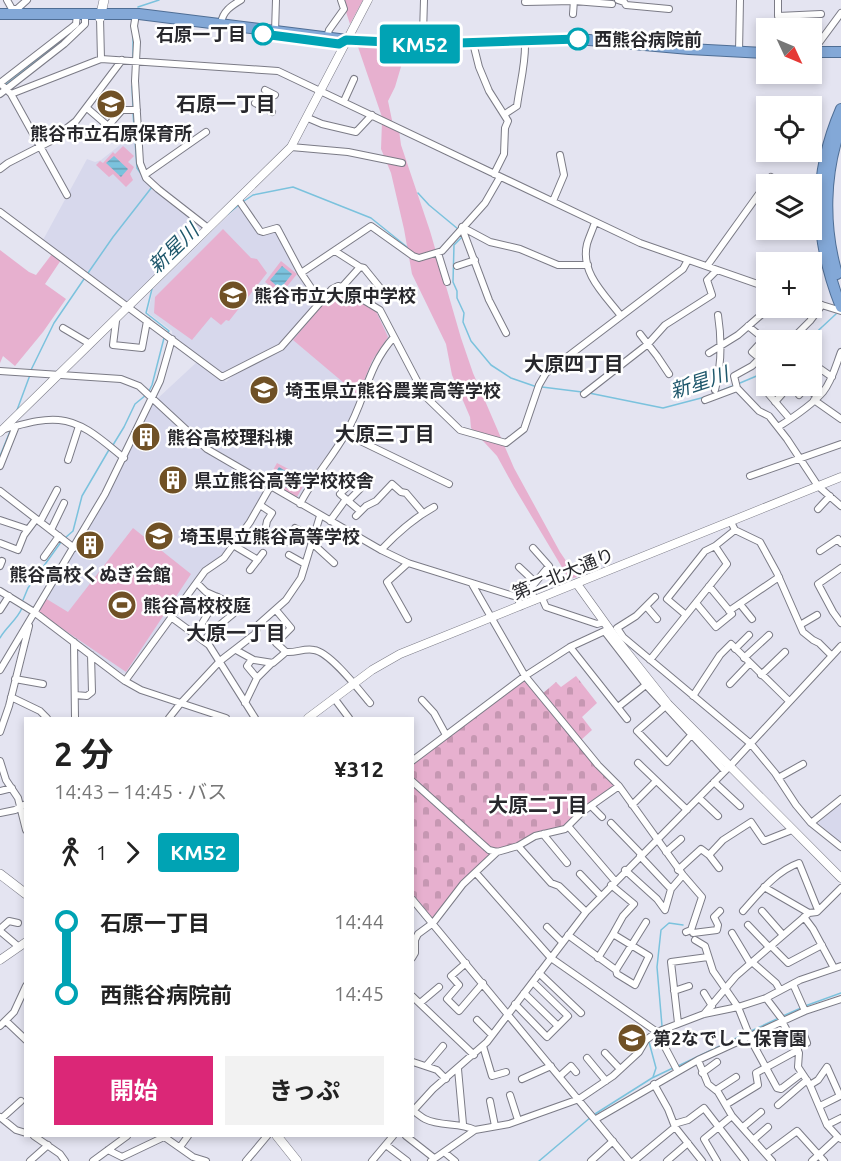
<!DOCTYPE html>
<html lang="ja">
<meta charset="utf-8">
<style>
:root{--surface:#fff;--page:#f2f2f2;--text:#222;--muted:#767676;--accent:#db2777}
body{margin:0;font-family:Ubuntu,"Noto Sans JP",sans-serif;background:var(--page);color:var(--text);height:100vh;display:flex;flex-direction:column;font-size:22px;white-space:nowrap}
*{box-sizing:border-box;margin:0}
p{font-size:20px;color:var(--muted)}
.icon{flex:none;width:33px;height:33px;fill:none;stroke:currentColor;stroke-width:2;stroke-linecap:round;stroke-linejoin:round}
.map{position:relative;flex:1;overflow:hidden}
.details{position:absolute;left:24px;top:717px;width:390px;height:420px;display:flex;flex-direction:column;background:var(--surface);border-radius:0px;box-shadow:0 3px 9px #0003}
.details>*{flex:none}
.badge{padding:0 12px;border-radius:4px;font-size:21px;line-height:39px}
.needle{width:39px;rotate:134deg}
.fabs{position:absolute;left:756px;top:18px;display:grid;gap:12px}
.fabs a{display:grid;place-items:center;width:66px;height:66px;border-radius:0px;background:var(--surface);box-shadow:0 3px 9px #0003;font-size:30px}
.map>.badge{position:absolute;translate:-50% -50%;box-shadow:0 0 0 3px #fff}
.legs{display:flex;align-items:center;gap:9px;height:66px;padding:0 30px;font-size:20px}
.legs p{margin-inline-start:auto}
.head{display:flex;align-items:center;justify-content:space-between;height:102px;padding:0 30px}
h1{font-size:33px;font-weight:700;line-height:45px}
.primary-button{display:flex;gap:12px;margin-top:auto;padding:12px 30px}
.primary-button a{flex:1;height:69px;border-radius:0px;background:var(--accent);color:#fff;font-size:24px;font-weight:700;line-height:69px;text-align:center}
.primary-button a+a{background:var(--page);color:var(--text)}
ul{padding:0 30px;list-style:none}
li{display:flex;align-items:center;gap:21px;height:72px;font-size:22px}
li i{display:grid;place-items:center;width:9px;height:100%;margin:0 8px;background:currentColor}
li i::after{content:'';width:15px;height:15px;margin:-8px;border:4px solid;border-radius:50%;background:var(--surface)}
li p{margin-inline-start:auto}
li:first-child i{background:linear-gradient(#0000 50%,currentColor 0)}
li:last-child i{background:linear-gradient(currentColor 50%,#0000 0)}
.map>svg:first-child{display:block}
.built{fill:#d7d8ec}
.cemetery{fill:url(#cemetery-stones)}
.green{fill:#e7b0cf}
.water{fill:url(#water-rules)}
.lines{fill:none;stroke-linecap:round;stroke-linejoin:round}
.stream{stroke:#7bc2dd;stroke-width:1.5}
.minor-casing{stroke:#7b7b86;stroke-width:8}
.tertiary-casing{stroke:#7b7b86;stroke-width:9}
.secondary-casing{stroke:#7b7b86;stroke-width:10}
.trunk-casing{stroke:#4f6e95;stroke-width:12}
.minor{stroke:#fff;stroke-width:6}
.tertiary{stroke:#fff;stroke-width:8}
.secondary{stroke:#fff;stroke-width:9}
.trunk{stroke:#83a8d7;stroke-width:10}
.line-1-casing{stroke:#fff;stroke-width:14}
.line-1{stroke:#00a3b4;stroke-width:9}
.stop-1-dot{fill:#fff;stroke:#00a3b4;stroke-width:3}
.labels{text-anchor:middle;dominant-baseline:central;stroke-width:5;stroke-linejoin:round;paint-order:stroke}
.stop-label{font-size:18px;font-weight:bold;fill:#28282d;stroke:#fff;text-anchor:end}
.poi-label{font-size:18px;font-weight:bold;fill:#28282d;stroke:#fff;text-anchor:start}
.street-label{font-size:18px;fill:#28282d;stroke:#fff}
.neighbourhood-label{font-size:20px;font-weight:bold;fill:#28282d;stroke:#fff}
.water-label{font-size:20px;font-style:italic;fill:#1e576b;stroke:#fff}
</style>
<div class="map">
<svg width="841" height="1161" viewBox="0 0 841 1161">
<defs>
<pattern id="cemetery-stones" width="16" height="16" patternUnits="userSpaceOnUse" patternTransform="scale(1.5)"><rect width="16" height="16" fill="#e7b0cf"/><path d="M2 7V4a2 2 0 0 1 4 0v3zM10 15v-3a2 2 0 0 1 4 0v3z" fill="#c697b2"/></pattern>
<pattern id="water-rules" width="6" height="5" patternUnits="userSpaceOnUse" patternTransform="scale(1.5)"><rect width="6" height="5" fill="#7bc2dd"/><path d="M0 2.5h6" fill="none" stroke="#659eb4"/></pattern>
</defs>
<rect width="100%" height="100%" fill="#e4e4f1"/>
<!-- built -->
<path class="built" d="M129 138 135 144 139 172 153 187 204 227 128 301H124L43 240 87 159 95 162 101 160Z
M240 204 259 234 275 230 318 301 280 344 223 375 172 335V331L148 313 153 289Z
M337 288 378 312 390 337 373 361 353 414 339 439 310 478 300 499 297 500 208 445 157 399 198 361 226 382 237 372 283 348Z
M153 402 205 450 266 487 245 523 227 549 186 591 128 674 122 673 39 614 38 609 116 479Z
M841 802V843L818 823Z"/>
<!-- cemetery -->
<path class="cemetery" d="M576 676 597 703 582 717 592 730 581 740 542 694 556 682 561 687Z
M525 679 614 785 579 811 565 827 498 849 490 848 413 779V763Z
M412 785 491 855 434 920 413 894Z"/>
<!-- green -->
<path class="green" d="M342 0H363L350 24Z
M358 47 410 48 403 60 395 87 388 101 393 125 382 117Z
M382 122 399 130 401 145 430 231 461 338 473 373 514 468 560 552 577 577 569 579 514 487 497 456 471 428 470 417 452 375 446 344 412 274 404 229 391 173 381 149Z
M123 146 134 156 128 162 134 167 130 174 133 180 126 187 113 174 109 177 96 165 100 161 103 163 113 152 115 154Z
M223 229 251 258 257 259 267 273 229 321 226 320 221 325 211 317 192 340 154 313 155 297Z
M0 250 29 272 36 275 52 254 61 260 45 284 66 299 43 332 15 366 3 356 0 363Z
M281 261 297 274 281 294 265 282Z
M336 289 376 311 388 337 372 361 361 388 357 394 293 340Z
M277 463 307 479 297 497 267 481Z
M133 528 191 574 126 672 38 612 45 598 68 612Z"/>
<!-- water -->
<path class="water" d="M114 156 128 169 121 177 106 163Z
M282 266 292 274 280 289 270 280Z
M279 467 295 477 289 489 271 479Z"/>
<g class="lines">
<!-- stream -->
<path class="stream" d="M138 7 159 0
M133 35V58
M5 85 61 41
M132 86 133 109
M133 113 137 168 144 178
M418 193 429 205 458 229
M244 201 253 195 293 187 371 218 407 247
M228 214 240 204
M462 237 454 245 453 282 457 291V298L464 313 463 322 471 341 491 365 511 378 537 387
M88 273 113 237 152 187
M152 289 146 313 169 331 166 334
M808 340 836 314
M31 370 54 323 84 279
M740 383 766 372
M542 387 582 392
M149 391 152 385 164 338
M720 391 735 385
M589 393 663 408 705 397
M17 410 30 375
M113 445 124 427 135 404 146 395
M0 456 11 429
M65 538 73 531 82 496 110 448
M23 600 28 588 61 542
M0 638C6 627 17 620 22 608
M805 1006 841 993
M783 1016 801 1008
M658 1029 662 1026 657 967 661 930 669 923 683 925
M751 1031 779 1018
M649 1042 656 1068 653 1077
M678 1066 747 1033
M595 1114 652 1078 673 1068
M539 1161 591 1117"/>
<!-- minor casing -->
<g class="minor-casing">
<path id="minor" d="M7 0 12 9H17
M618 0 624 2 626 5 669 9
M778 0V16L821 14
M525 2 574 1 612 4
M17 14V9L27 0
M573 14 574 0
M100 18 101 59
M135 20 134 26 137 42 135 81 140 163 146 178 158 189 208 228
M221 23C223 11 231 6 241 0
M275 32 276 0
M327 37 329 30 344 9 341 0
M473 43 479 67 489 91 508 121 505 128 504 154 494 174
M412 44 415 35 423 34 424 0
M813 51 841 13
M739 52 740 0
M0 83 11 94 101 59 278 71 640 243 766 287
M0 83 70 29 76 24 77 14
M265 90 275 95
M0 94 64 44 85 24V13
M11 94 67 195
M344 101 354 79
M255 103 272 112
M87 108 108 126 122 110H137
M505 114 517 106C520 83 526 63 525 41
M308 118 322 124 356 132 372 115
M291 147 348 152 402 163
M0 169 8 163 49 142 76 121 122 60
M146 174 206 132
M238 199 260 231 263 232 277 228 301 273 320 301
M553 201 564 175 560 155
M0 212 222 377 281 347 332 289 338 286 342 287 380 310 425 396 460 430 506 443 524 429 539 385 546 373 683 269 688 260
M595 222C593 229 589 237 587 244 580 273 605 295 621 316
M462 227 490 242 520 249 558 265H588
M462 228 489 300 506 333
M335 251 360 267 342 287
M438 253 447 282
M457 266 475 260
M707 266 771 177
M360 267 364 268 381 289
M301 273 371 226 413 256 419 258 442 251 485 203 500 177
M812 302 841 311
M115 319 116 321 113 345 142 348 147 321
M748 326 764 339 752 352 759 358
M63 328 90 344
M640 334 657 356 669 374
M791 340 810 321 822 305
M709 353 738 335 769 308
M812 363 832 377
M0 371 121 379 139 386 207 449 381 550 408 563 517 597 521 606
M812 381 820 371
M772 386 766 391 790 419
M773 386 782 394 775 402
M804 386 818 397
M737 388 734 376 752 366 762 356 766 359
M715 390C722 364 722 341 718 315
M584 394 648 344 665 325 712 295 707 280 717 270
M799 395 807 386
M705 400 737 388 759 411 769 416 787 439 818 486 841 506
M814 400 841 419
M778 427C794 417 811 406 823 392 832 381 836 365 841 352
M4 429C21 425 42 418 59 420 84 422 105 443 124 458
M346 434 449 484
M68 460 79 426
M0 466 16 426
M750 476 841 444
M0 491 74 548
M348 501 360 489 352 482 340 494 360 511
M300 504C313 478 332 458 346 433 366 400 366 368 394 337
M260 505 272 513 267 521 265 531 287 542 295 528 313 537
M818 509 830 496
M356 516 366 506 376 501 392 484 401 492 406 493 423 513
M0 520 27 529
M330 521 346 499
M40 522 57 490
M731 522 735 530 760 542 777 573 803 632 813 640 819 643 832 656
M51 530 64 503
M311 542 334 563
M0 543 18 550 24 535 36 519
M233 545 258 560
M533 548 549 566 530 589 535 600
M381 550C397 533 414 518 434 507
M820 551 838 539 841 543
M289 555 305 564
M44 557 59 536
M0 566 2 561
M519 567 535 582
M841 568 818 584 833 612 841 623
M250 570 263 553
M197 583 206 592 226 601 233 614 210 633 204 641
M472 584 525 676 598 765 619 786 683 875 702 897 691 930 686 932
M0 591 34 612 125 681 141 690 226 718
M655 597 636 616 617 628 623 637 751 744 775 773 796 805 811 823 841 847
M542 598 546 607 597 624 604 622
M696 603 716 627 732 614 709 586
M740 604 752 619
M646 606 657 619
M0 610 9 596
M276 610 291 628 276 643 286 652
M729 611 779 577
M686 615 667 599 705 551 715 546 735 530
M171 617 209 645 255 718
M408 619 387 582 408 563
M800 625 817 615
M211 632 201 625 218 597
M605 632 646 685 725 771
M74 642 75 718
M570 647 627 719
M735 649 749 635
M236 650 254 660 273 663 286 652C296 653 304 648 314 650 330 652 359 690 370 703
M744 658 769 635
M252 659 247 666 257 678
M650 660 727 564 715 546
M0 670 105 494 160 381 172 339
M761 675 785 652
M15 679 43 684
M125 681 205 571 224 558 250 522 270 487
M730 684 749 664
M75 695 87 696 92 692 91 655
M693 696 720 655 731 644 789 701
M11 697 40 711 47 718
M334 698 349 718
M422 700 434 713 446 735
M245 703 257 678 272 663
M668 704 637 731 667 762 694 732
M618 707 647 684
M169 718 180 704 220 661 255 634 259 624 286 600 301 578 320 516
M0 732 9 706 29 626
M0 761 6 780 18 798 26 830
M412 761 525 676 570 647 609 629
M638 763 687 810
M778 778 803 764
M412 781 489 850 497 852 518 846 551 883 559 886 586 912
M714 782 740 806
M0 791 12 788
M699 798 718 816
M632 805 656 781
M591 806 602 817
M0 813 15 810 26 804
M611 823 642 855
M811 823 841 799
M568 826 615 881
M543 834 567 863
M518 846 535 836 565 829 582 812 619 786
M666 852 681 839
M709 855 723 840 751 822 764 841 792 830
M640 856 671 889
M625 870 657 899 665 910 671 889 683 875
M678 870 701 849 709 855 719 868
M476 873 551 958 657 1032 677 1070
M580 874 601 896
M764 887 809 913
M412 899 629 1161
M743 911C759 893 776 871 799 863L818 910
M762 911 783 935
M804 917 813 929 834 968
M748 925 769 947
M547 927 562 942
M0 929 9 921 18 923
M0 931 19 947
M693 933 717 930 718 925 714 917 720 911
M732 933 750 963
M568 935 616 970 617 974 635 985 649 956 613 934 623 916 634 904 611 885
M695 940 705 946 713 971 738 1007 752 1042 777 1088 781 1089 802 1073
M771 946 788 963 822 945
M412 958 415 953V940L418 934 433 923 463 884 497 852
M598 958 613 934
M752 962 776 983 780 990
M466 963 451 976 459 985 447 999 459 1011 483 983
M616 970 646 922
M539 973 581 1013
M793 984 805 1011
M674 991 689 986
M524 993 558 1026
M704 993 712 1006
M412 996 474 1055
M766 998 782 1019 784 1025 799 1053 798 1067 810 1085 827 1125 838 1137
M420 1003 439 987
M515 1004 547 1037 568 1016 533 982
M704 1014 736 976 809 913 817 912 841 888
M477 1020 492 1035
M6 1021 26 1040
M678 1023 671 962 708 957
M0 1026 14 1012 26 986
M793 1041 804 1035 807 1043
M483 1046 492 1076 506 1072
M605 1053 620 1069
M587 1058 606 1081
M698 1060 708 1084 718 1092 732 1116 772 1161
M413 1062 437 1070 446 1079
M426 1066 443 1046
M458 1069 463 1124
M702 1073 717 1062
M560 1076 571 1066 576 1072
M522 1079 551 1066
M654 1084 668 1109 675 1127 702 1161
M810 1085 818 1080 827 1067 840 1096 820 1106
M716 1090 736 1077
M510 1095 518 1120
M490 1101 495 1126
M727 1104 758 1085 756 1073 798 1050
M778 1105 807 1080
M412 1110C417 1113 421 1117 425 1119 441 1127 459 1122 475 1130
M412 1112 433 1089 487 1042 586 912 729 767 841 646
M0 1117 16 1130 26 1133
M2 1118 21 1101
M596 1119 698 1060 805 1011 841 999
M674 1124 688 1120 704 1108 745 1161
M827 1125 841 1118
M743 1127 761 1112
M34 1136 60 1154 65 1161
M163 1136 193 1157 206 1161
M406 1136 434 1158
M753 1140 768 1127
M386 1145 407 1161
M180 1147 188 1136
M108 1150 122 1157 164 1137
M444 1152 455 1161
M766 1154 797 1131 824 1161
M30 1161 48 1145
M93 1161 127 1136
M246 1161 267 1136
M372 1161 393 1136
M431 1161 475 1130 509 1124 579 1099 613 1076 639 1052 646 1040 657 1032 704 1014 738 1007 766 998 800 980 841 966
M591 1161 613 1141
M634 1161 675 1127
M667 1161 688 1143
M717 1161 704 1139 732 1116
M812 1161 838 1137 841 1139"/>
</g>
<!-- tertiary casing -->
<g class="tertiary-casing">
<path id="tertiary" d="M0 432 291 147 368 0
M577 584 618 641 668 704 841 878
M308 718 372 670 400 654 841 477
M0 960 26 942"/>
</g>
<!-- secondary casing -->
<g class="secondary-casing">
<path id="secondary" d="M100 18 104 0
M0 874 26 894
M277 1136 297 1161"/>
</g>
<!-- trunk casing -->
<g class="trunk-casing">
<path id="trunk" d="M0 14H139L355 41 429 44 578 39 689 49 766 53
M812 52H841
M841 109C812 176 814 239 841 307
M837 274C823 226 824 173 841 126"/>
</g>
<!-- minor -->
<use href="#minor" class="minor"/>
<!-- tertiary -->
<use href="#tertiary" class="tertiary"/>
<!-- secondary -->
<use href="#secondary" class="secondary"/>
<!-- trunk -->
<use href="#trunk" class="trunk"/>
</g>
<g class="lines">
<!-- line-1 casing -->
<g class="line-1-casing">
<path id="line-1" d="M263 34 339 44 346 40 429 44 578 39"/>
</g>
<!-- line-1 -->
<use href="#line-1" class="line-1"/>
</g>
<!-- icons -->
<defs>
<g id="school-disc" transform="scale(1.5)"><circle r="9.5" fill="#705126" stroke="#fff"/><path d="M0-5L7-2L0 1L-7-2ZM-4 1L0 2.5L4 1V4Q0 6-4 4Z" fill="#fff"/></g>
<g id="building-disc" transform="scale(1.5)"><circle r="9.5" fill="#705126" stroke="#fff"/><path d="M-4-6H4V6H1V3H-1V6H-4ZM-2.5-4.3h1.7v1.8h-1.7ZM.8-4.3h1.7v1.8H.8ZM-2.5-1h1.7V.8h-1.7ZM.8-1h1.7V.8H.8Z" fill="#fff"/></g>
<g id="stadium-disc" transform="scale(1.5)"><circle r="9.5" fill="#705126" stroke="#fff"/><path d="M0-5a6.5 5 0 1 0 0 10a6.5 5 0 1 0 0-10ZM-3.5-1.8h7v3.6h-7Z" fill="#fff"/></g>
</defs>
<g fill-rule="evenodd">
<use href="#school-disc" x="111" y="104"/>
<use href="#school-disc" x="233" y="295"/>
<use href="#school-disc" x="264" y="390"/>
<use href="#building-disc" x="146" y="437"/>
<use href="#building-disc" x="173" y="480"/>
<use href="#school-disc" x="159" y="536"/>
<use href="#building-disc" x="90" y="545"/>
<use href="#stadium-disc" x="122" y="605"/>
<use href="#school-disc" x="632" y="1038"/>
</g>
<!-- markers -->
<g class="stop-1-dot">
<circle cx="263" cy="34" r="10"/>
<circle cx="578" cy="39" r="10"/>
</g>
<g class="labels">
<!-- stop labels -->
<g class="stop-label">
<text x="246" y="34">石原一丁目</text>
<text x="594" y="39" text-anchor="start">西熊谷病院前</text>
</g>
<!-- poi labels -->
<g class="poi-label">
<text x="111" y="133" text-anchor="middle">熊谷市立石原保育所</text>
<text x="254" y="295">熊谷市立大原中学校</text>
<text x="285" y="390">埼玉県立熊谷農業高等学校</text>
<text x="167" y="437">熊谷高校理科棟</text>
<text x="194" y="480">県立熊谷高等学校校舎</text>
<text x="180" y="536">埼玉県立熊谷高等学校</text>
<text x="90" y="574" text-anchor="middle">熊谷高校くぬぎ会館</text>
<text x="143" y="605">熊谷高校校庭</text>
<text x="653" y="1038">第2なでしこ保育園</text>
</g>
<!-- street labels -->
<g class="street-label">
<text transform="translate(563 573) rotate(-22)">第二北大通り</text>
</g>
<!-- neighbourhood labels -->
<g class="neighbourhood-label">
<text x="226" y="103">石原一丁目</text>
<text x="574" y="363">大原四丁目</text>
<text x="385" y="433">大原三丁目</text>
<text x="236" y="632">大原一丁目</text>
<text x="538" y="804">大原二丁目</text>
</g>
<!-- water labels -->
<g class="water-label">
<text transform="translate(173 248) rotate(-44)">新星川</text>
<text transform="translate(699 382) rotate(-18)">新星川</text>
</g>
</g>
</svg>
<div class="fabs">
<a><svg class="needle" viewBox="-14 -14 28 28"><path d="M0-13l5 13h-10z" fill="#e53935"/><path d="M0 13l5-13h-10z" fill="#767676"/></svg></a>
<a><svg class="icon" aria-label="locate" viewBox="0 0 24 24"><circle cx="12" cy="12" r="6"/><path d="M12 2v4M12 18v4M2 12h4M18 12h4"/></svg></a>
<a><svg class="icon" aria-label="layers" viewBox="0 0 24 24"><path d="M12 4l9 5-9 5-9-5zM3 14l9 5 9-5"/></svg></a>
<a>+</a>
<a>−</a>
</div>
<b class="badge" style="left:420px;top:44px;background:#00a3b4;color:#fff">KM52</b>
<section class="details">
<div class="head"><div><h1>2 分</h1><p>14:43 – 14:45 · バス</p></div><b>¥312</b></div>
<div class="legs"><svg class="icon" aria-label="walk" viewBox="0 0 24 24"><circle cx="13" cy="4" r="2"/><path d="M13 8l-2 6 4 7M11 14l-3 7M7 12l3-4h3l4 4"/></svg>1<svg class="icon" aria-label="forward" viewBox="0 0 24 24"><path d="M9 5l7 7-7 7"/></svg><b class="badge" style="background:#00a3b4;color:#fff">KM52</b></div>
<ul>
<li><i style="color:#00a3b4"></i><b>石原一丁目</b><p>14:44</p></li>
<li><i style="color:#00a3b4"></i><b>西熊谷病院前</b><p>14:45</p></li>
</ul>
<div class="primary-button"><a>開始</a><a>きっぷ</a></div>
</section>
</div>
